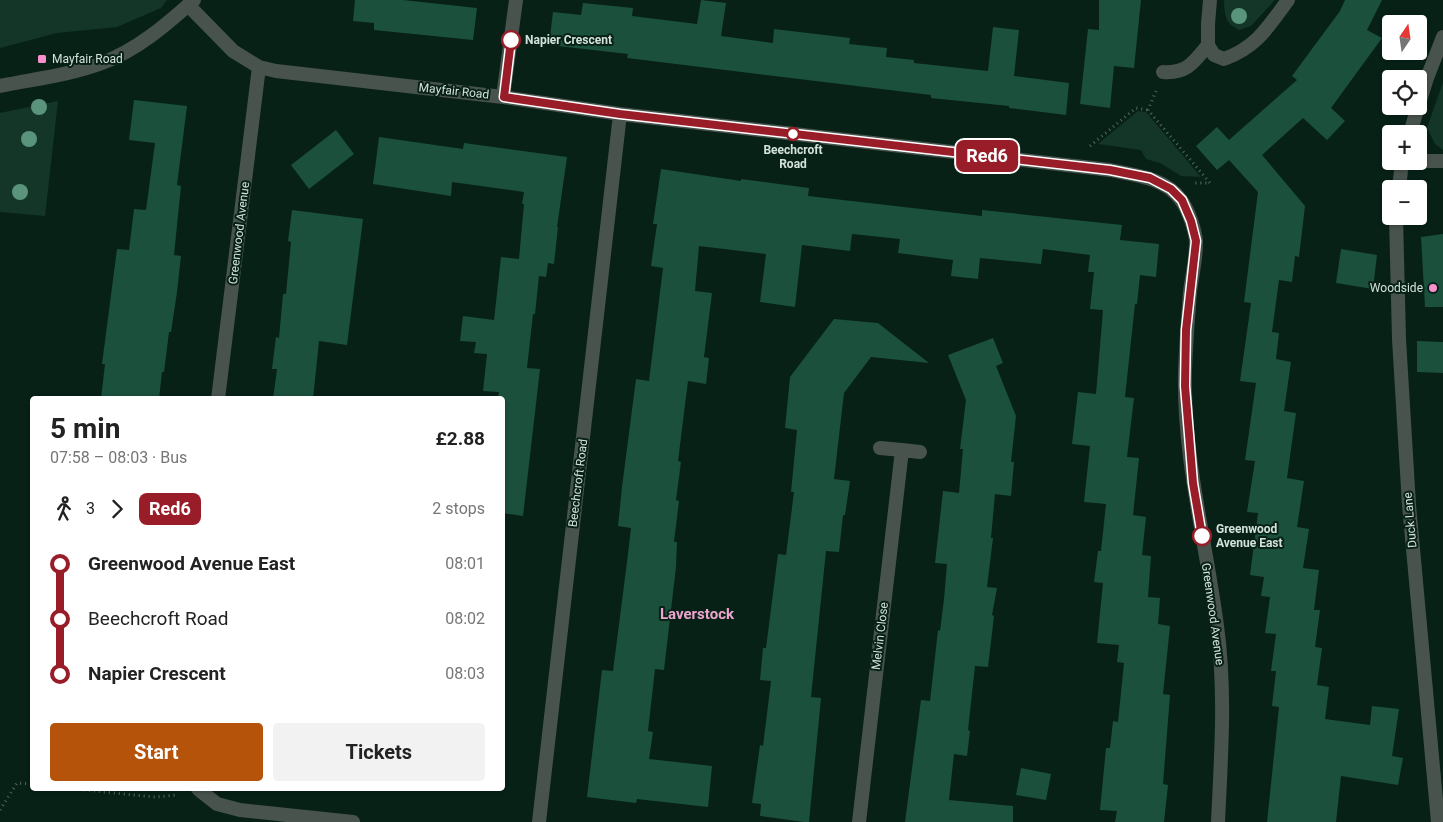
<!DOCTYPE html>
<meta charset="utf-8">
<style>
:root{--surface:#fff;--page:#f2f2f2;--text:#222;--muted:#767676;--accent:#b45309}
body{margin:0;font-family:Roboto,sans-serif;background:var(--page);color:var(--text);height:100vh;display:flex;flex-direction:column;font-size:19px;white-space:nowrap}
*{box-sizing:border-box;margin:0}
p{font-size:16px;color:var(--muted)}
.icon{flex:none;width:28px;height:28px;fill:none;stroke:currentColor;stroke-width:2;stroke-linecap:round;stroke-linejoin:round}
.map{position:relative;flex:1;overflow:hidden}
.drawer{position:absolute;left:30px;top:396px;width:475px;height:395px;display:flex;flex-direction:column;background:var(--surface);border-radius:5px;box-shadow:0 1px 4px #0004}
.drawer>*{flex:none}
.badge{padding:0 10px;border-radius:8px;font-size:18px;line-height:32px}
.needle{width:32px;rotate:13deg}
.controls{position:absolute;left:1382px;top:15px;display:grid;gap:10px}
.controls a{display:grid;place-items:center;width:45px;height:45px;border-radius:5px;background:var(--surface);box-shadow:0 1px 4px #0004;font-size:25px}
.map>.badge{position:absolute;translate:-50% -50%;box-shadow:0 0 0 2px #fff}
.legs{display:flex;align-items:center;gap:8px;height:55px;padding:0 20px;font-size:16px}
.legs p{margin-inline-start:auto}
.summary{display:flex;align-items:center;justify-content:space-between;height:85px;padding:0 20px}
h1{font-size:28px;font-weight:700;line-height:38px}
.action{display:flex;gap:10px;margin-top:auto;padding:10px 20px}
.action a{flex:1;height:58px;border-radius:5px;background:var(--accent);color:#fff;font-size:20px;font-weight:700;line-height:58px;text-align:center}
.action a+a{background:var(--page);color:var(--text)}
ul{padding:0 20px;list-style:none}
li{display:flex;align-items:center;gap:18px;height:55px;font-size:19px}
li i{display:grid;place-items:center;width:8px;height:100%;margin:0 6px;background:currentColor}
li i::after{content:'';width:12px;height:12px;margin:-6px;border:4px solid;border-radius:50%;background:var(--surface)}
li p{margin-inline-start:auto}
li:first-child i{background:linear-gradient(#0000 50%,currentColor 0)}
li:last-child i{background:linear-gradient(currentColor 50%,#0000 0)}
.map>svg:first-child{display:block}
.green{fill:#133628}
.building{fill:#1b503c}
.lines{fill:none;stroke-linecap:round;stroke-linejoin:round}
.path{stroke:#546a61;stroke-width:3;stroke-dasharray:1 4;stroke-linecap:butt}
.service{stroke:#48534d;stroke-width:14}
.minor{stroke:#48534d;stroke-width:14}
.tertiary{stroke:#48534d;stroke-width:14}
.tree{fill:#5b947c}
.line-1-casing{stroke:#fff;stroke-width:11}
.line-1{stroke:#991d29;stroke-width:8}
.stop-1-dot{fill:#fff;stroke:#991d29;stroke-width:2.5}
.poi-dot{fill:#f890cc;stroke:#072117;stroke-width:2}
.labels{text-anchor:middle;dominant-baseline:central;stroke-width:4;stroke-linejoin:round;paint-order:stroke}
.stop-label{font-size:12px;font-weight:bold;fill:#d3e2da;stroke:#072117;text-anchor:start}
.poi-label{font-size:12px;fill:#d3e2da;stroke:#072117;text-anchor:start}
.street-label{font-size:12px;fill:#d3e2da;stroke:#072117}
.quarter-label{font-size:15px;font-weight:bold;fill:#eda4cd;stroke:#072117}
</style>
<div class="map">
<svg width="1443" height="822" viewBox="0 0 1443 822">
<rect width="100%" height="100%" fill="#072117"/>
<!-- green -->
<path class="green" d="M0 0H167L161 8 117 27 57 33 0 48Z
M1224 0H1275L1251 26 1239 30C1224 22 1225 16 1224 0Z
M1443 82V150L1435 144 1427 128Z
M58 101 45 216 0 212V113Z
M1138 111 1146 112 1201 177 1181 176 1160 163 1146 159 1141 150 1098 144Z"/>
<!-- building -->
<path class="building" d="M355 0H403L477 8 473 40 374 30V23L353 21Z
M701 0 726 3 721 36 773 43 774 29 850 38 849 44 887 48 886 57 914 60V63L988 71 993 27 1019 30 1014 76 1069 83 1066 115 1009 108V106L931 98V95L627 58 628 54 549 45 553 12 581 15 583 3 633 8 632 16 697 24Z
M1099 0H1141L1134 68 1114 66 1110 108 1080 104 1088 29 1099 30Z
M1345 0H1382L1367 30 1382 38 1331 108 1345 121 1327 140 1303 118 1262 155 1305 206 1299 257 1295 256 1292 282 1279 280 1272 332 1279 333 1276 359 1291 362 1284 411 1296 413 1287 478 1304 481 1297 527 1309 529 1303 568 1319 570 1314 610H1320L1315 647 1322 648 1317 685 1329 687 1325 719 1370 725 1372 706 1399 709 1392 756 1403 758 1398 785 1341 776 1336 822H1267L1279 707 1272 706 1276 671H1271L1276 634 1265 633 1270 597 1261 596 1264 577 1250 575 1258 513 1247 512 1255 461 1245 460 1256 383 1240 381 1251 303 1244 302 1258 192 1229 160 1217 170 1196 146 1217 127 1229 140 1297 80 1292 76 1340 11Z
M134 100 187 106 177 185 181 186 174 255 181 256 177 292 171 332H169L164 372H162L159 399H101L105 364H102L117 249 129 250 134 209 146 210 155 143 129 140Z
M336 130 354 154 309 189 291 165Z
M379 137 463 149 464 143 567 157 557 227H558L554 264 548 263 546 277 539 276 535 314H533L527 368 540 369 523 516 502 513V396H498L499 392 483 391 487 354 474 353 476 342 460 341 463 316 494 320 501 257 519 259 524 204H522L524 192 452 182 451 196 373 184Z
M661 169 741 181V179L809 188 808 196 982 216V210L1122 225 1120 240 1159 244 1156 277 1140 275 1137 304H1135L1125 397 1134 398 1127 457 1139 458 1133 515 1146 517 1142 555 1151 556 1148 597 1160 598 1158 624 1170 626 1163 694 1170 695 1163 784 1168 785 1164 822H1115L1117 811 1100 810 1106 748H1110L1113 721 1118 722 1124 663 1117 662 1119 645 1097 643 1103 583 1094 582 1098 551H1101L1106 504 1084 502 1090 446 1072 444 1078 392 1096 394 1103 310 1090 309 1094 272H1088L1090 255 1043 249 1041 264 980 258 978 279 951 276 953 260 898 253 900 239 852 234 850 251 802 245 795 307 760 302 766 254 699 246 695 291 712 293 704 357 709 358 706 384 688 381 678 461 681 462 676 500 679 501 674 542H677L676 567 664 670 655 669 648 731 653 732 649 759 712 766 708 807 637 799 636 803 587 797 602 670 613 671 627 562 631 528 618 526 622 487 636 379 649 381 663 268 651 266 657 224H653Z
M292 210 363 219 347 345 319 341 313 399H273L277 369H272L276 337 279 338 283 294H286L291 242 288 241Z
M1443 234V307H1425L1421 237Z
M1341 249 1377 255 1373 289 1336 283Z
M834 319 878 323 929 363 871 357 844 393 834 479 850 481 845 515H843L839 552 826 551 811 697 821 698 809 822H804L760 816 761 804 752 803 760 745 763 746 771 681 760 680 763 648H766L778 554 786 555 794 492H791L797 430 785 428 790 377Z
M993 338 1003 363 996 366 1016 416 1011 462H1014L1011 496 995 494 991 538H993L987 587 997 588 992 615 994 616 988 667 975 666 968 730 970 731 967 756 954 754 949 800 1013 806V822H905L921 700 930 701 938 630 940 631 944 599 947 564 935 563 943 491 959 493 963 449H960L966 400 948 355Z
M1417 341 1443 342V373L1417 372Z
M1021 768 1051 774 1046 800 1016 795Z"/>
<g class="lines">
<!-- path -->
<path class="path" d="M1156 91 1148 110 1210 183H1193
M1090 146 1136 108 1148 110
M74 789 155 797 177 795
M0 810 17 783 32 784"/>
<!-- service -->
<path class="service" d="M1419 161H1443"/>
<!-- minor -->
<path class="minor" d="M188 5 233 51 259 67 276 71 503 97 620 114 1110 170C1135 175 1166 178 1181 200 1188 209 1196 232 1196 243 1196 259 1192 276 1190 292 1188 318 1186 344 1185 371 1183 458 1206 541 1217 626 1226 691 1221 757 1218 822
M1208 45V24L1210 0
M1163 72C1187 74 1194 62 1208 45L1214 55 1224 59C1257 47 1268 27 1288 0
M503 97 516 0
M1419 104 1427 78 1443 37
M1410 134 1418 106
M1399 189 1402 161
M1396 216 1399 339 1409 505 1438 822
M218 399 259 67
M880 448 902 450
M198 789 217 804 240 810 353 822
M539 822 620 114
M859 822 902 450 920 452"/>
<!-- tertiary -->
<path class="tertiary" d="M0 86C34 79 70 75 102 63 137 50 166 25 194 0"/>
</g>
<!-- trees -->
<g class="tree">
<circle cx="1239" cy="16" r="8"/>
<circle cx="39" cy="107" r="8"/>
<circle cx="29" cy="139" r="8"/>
<circle cx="20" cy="192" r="8"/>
</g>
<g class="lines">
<!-- line-1 casing -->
<g class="line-1-casing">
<path id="line-1" d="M511 40 504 97 620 114 1110 170 1150 178 1171 189 1182 200 1191 221 1196 241 1186 330 1185 386 1193 483 1202 536"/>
</g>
<!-- line-1 -->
<use href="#line-1" class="line-1"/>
</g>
<!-- markers -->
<g class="stop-1-dot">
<circle cx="511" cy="40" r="9"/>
<circle cx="793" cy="134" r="6"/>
<circle cx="1202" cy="536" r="9"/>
</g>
<g class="poi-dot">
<rect x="37" y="54" width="10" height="10" rx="2.5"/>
<circle cx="1433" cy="288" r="5"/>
</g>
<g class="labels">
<!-- stop labels -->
<g class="stop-label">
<text x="525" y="40">Napier Crescent</text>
<text x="793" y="150" text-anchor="middle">Beechcroft<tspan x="793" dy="14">Road</tspan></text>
<text x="1216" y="529">Greenwood<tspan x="1216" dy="14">Avenue East</tspan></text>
</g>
<!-- poi labels -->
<g class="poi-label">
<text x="52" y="59">Mayfair Road</text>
<text x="1423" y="288" text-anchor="end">Woodside</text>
</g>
<!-- street labels -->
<g class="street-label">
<text transform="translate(454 91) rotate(6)">Mayfair Road</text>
<text transform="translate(239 233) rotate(-83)">Greenwood Avenue</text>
<text transform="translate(578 483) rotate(-83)">Beechcroft Road</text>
<text transform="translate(1410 520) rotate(-95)">Duck Lane</text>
<text transform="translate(1213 614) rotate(82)">Greenwood Avenue</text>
<text transform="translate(880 636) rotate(-83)">Melvin Close</text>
</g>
<!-- quarter labels -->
<g class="quarter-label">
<text x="697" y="614">Laverstock</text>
</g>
</g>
</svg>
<div class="controls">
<a><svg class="needle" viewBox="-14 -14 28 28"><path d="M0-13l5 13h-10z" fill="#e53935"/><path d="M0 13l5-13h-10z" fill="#767676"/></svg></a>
<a><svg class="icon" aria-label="locate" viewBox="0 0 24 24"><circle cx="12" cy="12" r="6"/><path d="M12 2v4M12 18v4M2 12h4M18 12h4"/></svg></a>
<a>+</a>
<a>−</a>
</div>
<b class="badge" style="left:987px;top:156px;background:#991d29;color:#fff">Red6</b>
<section class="drawer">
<div class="summary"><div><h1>5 min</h1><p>07:58 – 08:03 · Bus</p></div><b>£2.88</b></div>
<div class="legs"><svg class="icon" aria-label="walk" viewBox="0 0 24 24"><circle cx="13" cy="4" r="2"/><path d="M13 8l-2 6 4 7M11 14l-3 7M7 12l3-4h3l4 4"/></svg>3<svg class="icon" aria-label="forward" viewBox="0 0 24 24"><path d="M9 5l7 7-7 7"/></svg><b class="badge" style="background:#991d29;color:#fff">Red6</b><p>2 stops</p></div>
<ul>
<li><i style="color:#991d29"></i><b>Greenwood Avenue East</b><p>08:01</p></li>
<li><i style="color:#991d29"></i><span>Beechcroft Road</span><p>08:02</p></li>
<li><i style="color:#991d29"></i><b>Napier Crescent</b><p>08:03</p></li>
</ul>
<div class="action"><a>Start</a><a>Tickets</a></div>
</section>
</div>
